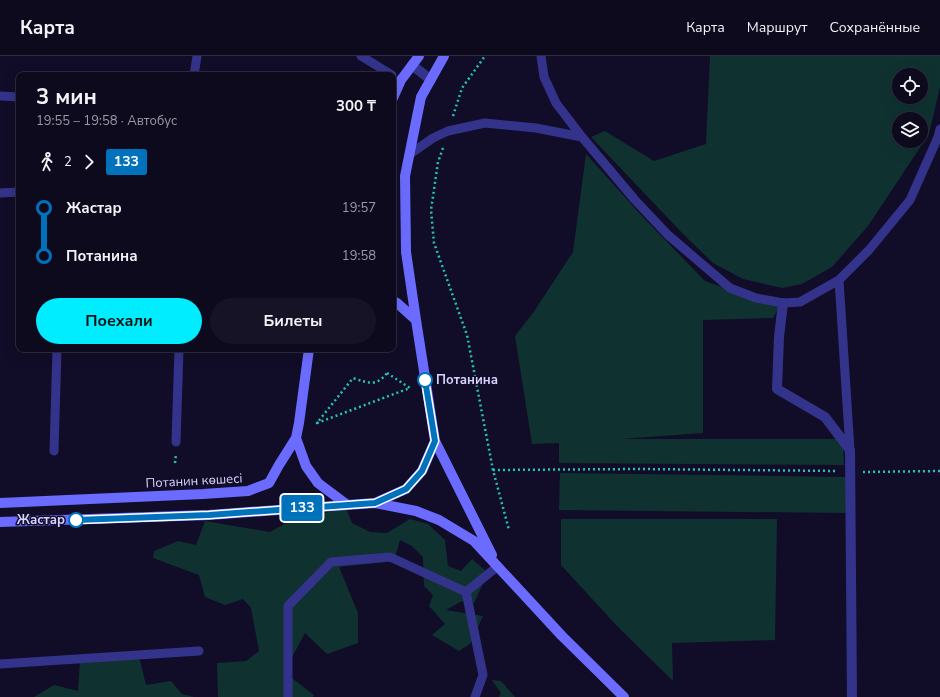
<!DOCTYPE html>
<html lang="ru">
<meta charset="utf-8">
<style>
:root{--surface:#0d0a1e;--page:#161327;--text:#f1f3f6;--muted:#9a9aa4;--line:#2d2b3c;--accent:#00edff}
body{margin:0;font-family:"Nunito Sans",sans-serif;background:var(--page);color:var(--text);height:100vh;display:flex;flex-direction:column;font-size:15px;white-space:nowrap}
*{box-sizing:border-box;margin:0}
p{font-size:13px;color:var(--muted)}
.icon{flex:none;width:22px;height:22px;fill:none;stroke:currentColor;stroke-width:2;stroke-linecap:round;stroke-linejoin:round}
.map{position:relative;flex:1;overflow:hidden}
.details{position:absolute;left:16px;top:16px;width:380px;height:280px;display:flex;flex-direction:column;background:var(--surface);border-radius:8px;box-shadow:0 4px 16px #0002,0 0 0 1px var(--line)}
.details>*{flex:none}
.badge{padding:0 8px;border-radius:3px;font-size:14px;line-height:26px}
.tools{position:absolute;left:892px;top:12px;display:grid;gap:8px}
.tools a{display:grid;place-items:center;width:36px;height:36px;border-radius:50%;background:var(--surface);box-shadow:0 4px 16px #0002,0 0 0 1px var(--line);font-size:20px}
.map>.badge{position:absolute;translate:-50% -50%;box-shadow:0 0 0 2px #fff}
.legs{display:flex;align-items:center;gap:6px;height:44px;padding:0 20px;font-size:13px}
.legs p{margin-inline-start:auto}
.overview{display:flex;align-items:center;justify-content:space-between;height:68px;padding:0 20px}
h1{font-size:22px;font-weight:700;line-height:30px}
.button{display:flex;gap:8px;margin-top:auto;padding:8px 20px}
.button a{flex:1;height:46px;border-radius:24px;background:var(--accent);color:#111;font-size:16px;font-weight:700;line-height:46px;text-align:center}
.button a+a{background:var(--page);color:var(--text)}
ul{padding:0 20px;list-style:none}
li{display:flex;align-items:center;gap:14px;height:48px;font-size:15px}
li i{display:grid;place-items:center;width:6px;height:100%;margin:0 5px;background:currentColor}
li i::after{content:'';width:10px;height:10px;margin:-5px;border:3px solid;border-radius:50%;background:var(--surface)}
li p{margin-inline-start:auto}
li:first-child i{background:linear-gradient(#0000 50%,currentColor 0)}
li:last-child i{background:linear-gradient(currentColor 50%,#0000 0)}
header{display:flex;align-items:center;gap:24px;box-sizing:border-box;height:56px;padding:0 20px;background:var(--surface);border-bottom:1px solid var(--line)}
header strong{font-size:19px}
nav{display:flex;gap:22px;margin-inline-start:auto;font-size:14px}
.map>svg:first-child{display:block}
.green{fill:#0f3230;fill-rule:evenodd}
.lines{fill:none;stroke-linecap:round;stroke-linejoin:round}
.path{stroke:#23c4b5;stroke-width:2.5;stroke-dasharray:2 3;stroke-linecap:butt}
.service{stroke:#34338b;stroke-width:9}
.minor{stroke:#34338b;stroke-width:10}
.secondary{stroke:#6b6cff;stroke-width:10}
.line-1-casing{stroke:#fff;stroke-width:9}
.line-1{stroke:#0072bc;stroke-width:6}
.stop-1-dot{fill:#fff;stroke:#0072bc;stroke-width:2}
.labels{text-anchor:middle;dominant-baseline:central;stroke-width:3;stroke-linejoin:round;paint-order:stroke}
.stop-label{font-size:13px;font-weight:bold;fill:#d7d4ff;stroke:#110d28;text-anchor:start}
.street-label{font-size:13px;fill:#d7d4ff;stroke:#110d28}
</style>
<header>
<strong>Карта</strong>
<nav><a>Карта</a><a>Маршрут</a><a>Сохранённые</a></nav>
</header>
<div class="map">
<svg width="940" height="641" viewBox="0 0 940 641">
<rect width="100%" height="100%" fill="#110d28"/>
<!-- green -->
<path class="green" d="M710 0H940V31L929 78 868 170 832 211 802 228 782 232 743 223 713 207 684 179 591 81 605 75 654 105 706 88ZM899 19H921V41H899ZM899 63H921V85H899Z
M586 98 642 160 705 225 779 251 773 262 703 264V377L621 383H843L844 409 559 407V387L532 388 515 280 535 254 573 196Z
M560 417 847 421V457L559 454Z
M346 452 352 467 370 476 387 477 410 463 428 468 445 484 448 510 461 515 472 503 488 517 474 547 462 545 446 554 483 560 470 588 459 595 432 579 445 568 429 550 433 539 424 530 423 501 412 490 400 484 394 505 339 511 358 557V587L327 598 305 577 284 616 314 639 313 641H218L217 607 246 605 259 595 251 552 243 543 225 549 205 541 199 519 153 502 154 495 178 485 196 489 205 465 270 476 286 467H318L321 458Z
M561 463H777L775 584 672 587 673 625 617 570 561 509Z
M139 601 146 629 171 625 182 638 194 641H34L54 629 78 635 80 605Z
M492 624 501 625 515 641H499L501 637Z"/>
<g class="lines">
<!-- path -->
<path class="path" d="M453 60 462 32 485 0
M443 92 438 106 431 154 434 187 467 279 493 414 509 474
M387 317 410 332 317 367 353 322C368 327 376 331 387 317Z
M175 407 176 398
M493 414 639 413 838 415
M863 416 940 415"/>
<!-- service -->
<path class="service" d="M361 0 392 19
M541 0 544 21 556 47 582 81
M194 19 197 0
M0 40 19 41
M410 98 433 82 448 75 485 67 536 72 582 81 635 144 668 179 730 232 756 242 783 247 800 246 839 224 869 194 910 144 938 81 940 73
M0 137 19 136
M839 224 850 394
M176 386 179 293
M54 395 57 293
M466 536 483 619 475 641
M466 536 498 510
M0 608 199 595
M288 641V550L331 506 390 501 466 536"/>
<!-- minor -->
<path class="minor" d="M412 9 431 24
M783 247 779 281 777 333 825 361 850 394 852 641"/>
<!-- secondary -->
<path class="secondary" d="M444 0 421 41 405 120 406 196 416 264 435 385 492 499
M393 42 401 24 419 0
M393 245 397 247 416 264
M296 382 306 410 318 427 346 448
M0 447 203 438 248 435 269 427 279 409 296 382 299 367 309 293
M375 447 406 433 422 415 435 385
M0 466 209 459 375 447 416 455 439 464 474 485 562 580 624 641"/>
</g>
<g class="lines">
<!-- line-1 casing -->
<g class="line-1-casing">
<path id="line-1" d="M76 464 209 459 375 447 406 433 422 415 435 385 425 324"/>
</g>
<!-- line-1 -->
<use href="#line-1" class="line-1"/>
</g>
<!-- markers -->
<g class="stop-1-dot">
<circle cx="425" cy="324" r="7"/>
<circle cx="76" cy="464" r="7"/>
</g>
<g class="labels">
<!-- stop labels -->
<g class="stop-label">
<text x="436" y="324">Потанина</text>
<text x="65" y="464" text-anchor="end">Жастар</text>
</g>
<!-- street labels -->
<g class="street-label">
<text transform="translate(194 425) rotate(-3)">Потанин көшесі</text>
</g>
</g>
</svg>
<div class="tools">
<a><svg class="icon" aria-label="locate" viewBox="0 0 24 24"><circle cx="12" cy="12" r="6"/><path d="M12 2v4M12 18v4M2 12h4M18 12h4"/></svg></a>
<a><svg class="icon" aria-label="layers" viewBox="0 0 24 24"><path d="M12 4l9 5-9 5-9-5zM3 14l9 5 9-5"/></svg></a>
</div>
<b class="badge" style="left:302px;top:452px;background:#0072bc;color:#fff">133</b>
<section class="details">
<div class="overview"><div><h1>3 мин</h1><p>19:55 – 19:58 · Автобус</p></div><b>300 ₸</b></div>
<div class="legs"><svg class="icon" aria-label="walk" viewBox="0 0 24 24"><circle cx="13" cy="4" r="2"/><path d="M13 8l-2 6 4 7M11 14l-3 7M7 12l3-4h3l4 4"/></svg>2<svg class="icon" aria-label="forward" viewBox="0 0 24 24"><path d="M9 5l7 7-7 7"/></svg><b class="badge" style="background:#0072bc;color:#fff">133</b></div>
<ul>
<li><i style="color:#0072bc"></i><b>Жастар</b><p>19:57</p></li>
<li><i style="color:#0072bc"></i><b>Потанина</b><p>19:58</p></li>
</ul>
<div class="button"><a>Поехали</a><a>Билеты</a></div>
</section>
</div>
